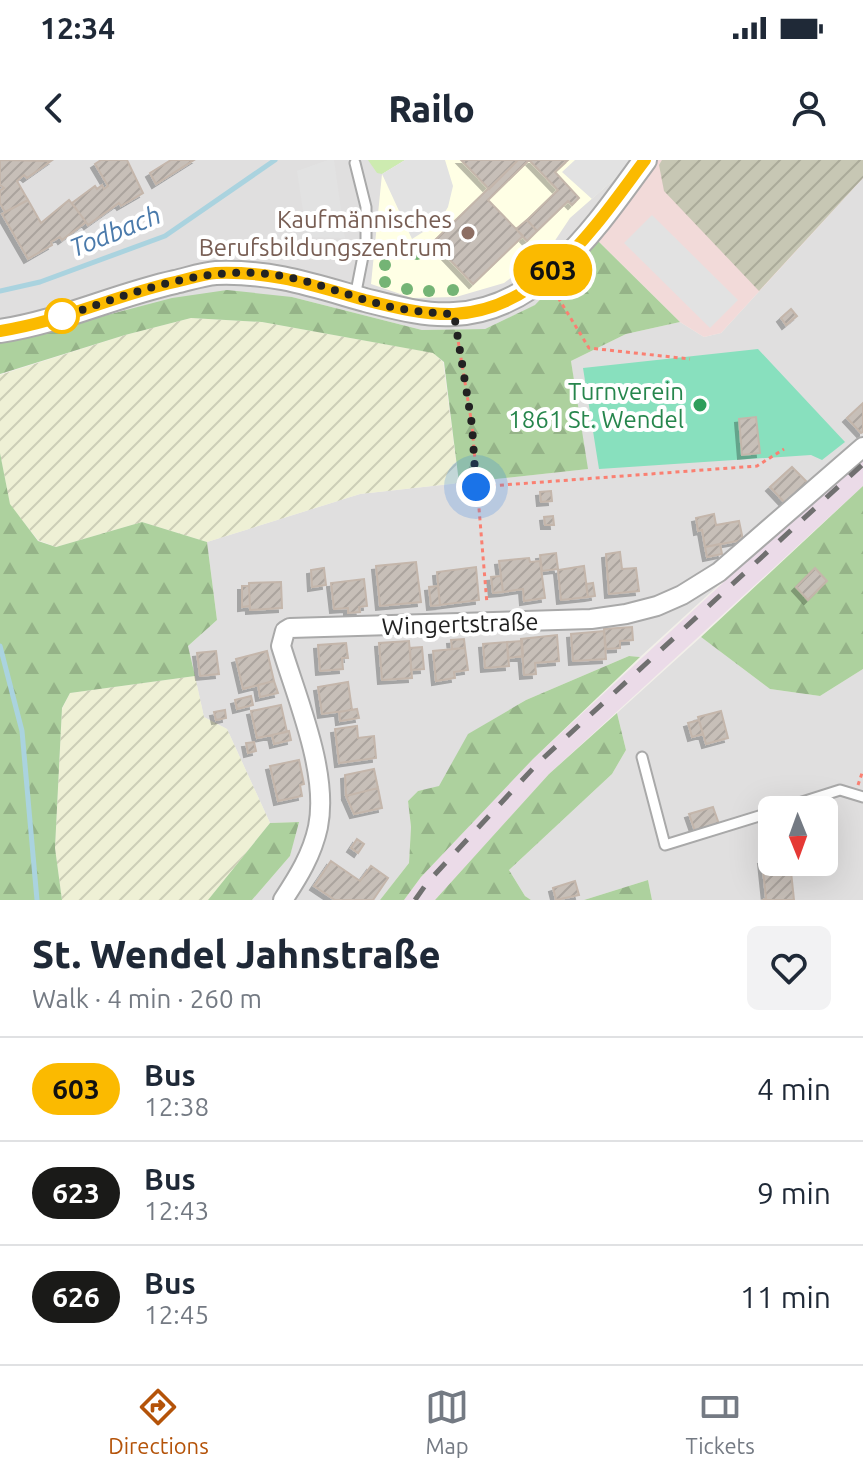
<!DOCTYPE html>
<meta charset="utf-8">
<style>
:root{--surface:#fff;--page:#f2f2f3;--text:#1f2937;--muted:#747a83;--line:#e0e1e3;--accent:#b45309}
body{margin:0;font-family:Ubuntu,sans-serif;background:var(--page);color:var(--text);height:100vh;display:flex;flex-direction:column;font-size:30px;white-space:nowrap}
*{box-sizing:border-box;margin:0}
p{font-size:26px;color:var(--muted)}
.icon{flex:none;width:44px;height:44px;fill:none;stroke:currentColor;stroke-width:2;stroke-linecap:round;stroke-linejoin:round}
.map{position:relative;height:740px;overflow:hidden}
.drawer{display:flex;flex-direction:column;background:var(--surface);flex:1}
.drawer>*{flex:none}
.badge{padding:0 16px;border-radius:26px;font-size:28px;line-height:52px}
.needle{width:52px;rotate:179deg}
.fabs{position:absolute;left:758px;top:636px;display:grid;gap:16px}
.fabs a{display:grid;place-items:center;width:80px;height:80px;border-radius:12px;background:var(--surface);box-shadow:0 8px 32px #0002;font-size:40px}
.you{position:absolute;width:40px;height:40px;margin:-20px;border:6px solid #fff;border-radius:50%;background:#1a73e8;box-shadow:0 0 0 12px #1a73e833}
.map>.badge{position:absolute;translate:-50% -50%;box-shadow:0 0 0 4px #fff}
.round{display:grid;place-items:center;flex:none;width:84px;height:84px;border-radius:12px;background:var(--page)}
.headline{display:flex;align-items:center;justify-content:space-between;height:136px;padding:0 32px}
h1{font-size:38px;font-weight:800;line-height:60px}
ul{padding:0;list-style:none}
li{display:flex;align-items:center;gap:24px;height:104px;padding:0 32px;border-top:2px solid var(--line)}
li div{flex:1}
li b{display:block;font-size:30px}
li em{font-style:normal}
li .badge{min-width:88px;font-weight:700;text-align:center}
.status{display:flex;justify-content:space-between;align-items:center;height:56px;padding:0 40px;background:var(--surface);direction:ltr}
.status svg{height:22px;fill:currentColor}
header{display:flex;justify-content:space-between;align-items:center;height:104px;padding:0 32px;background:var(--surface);font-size:36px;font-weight:800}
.tab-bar{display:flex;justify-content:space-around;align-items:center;height:112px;border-top:2px solid var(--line);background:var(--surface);font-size:22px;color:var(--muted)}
.tab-bar a{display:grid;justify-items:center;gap:4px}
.tab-bar .on{color:var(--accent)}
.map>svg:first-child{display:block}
.residential{fill:#e0dfdf;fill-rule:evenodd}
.commercial{fill:#f2dad9}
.education{fill:#ffffe5}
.railway{fill:#ebdbe8}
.construction{fill:url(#construction-furrows)}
.farmland{fill:url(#farmland-furrows)}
.forest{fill:url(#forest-firs)}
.garden{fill:#cdebb0}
.pitch{fill:#88e0be}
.parking{fill:#e2e2e2}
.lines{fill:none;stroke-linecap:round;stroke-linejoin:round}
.stream{stroke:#aad3df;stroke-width:5}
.building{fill:url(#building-hatch);stroke:#c4b6ab;stroke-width:2;filter:url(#shadow)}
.service-casing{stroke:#a9a9a9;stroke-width:13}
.minor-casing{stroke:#a9a9a9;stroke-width:22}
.tertiary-casing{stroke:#a9a9a9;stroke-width:26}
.path{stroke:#fa8072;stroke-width:3;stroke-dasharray:4 4;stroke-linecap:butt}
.service{stroke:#fff;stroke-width:9}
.minor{stroke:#fff;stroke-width:18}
.tertiary{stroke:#fff;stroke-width:22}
.rail{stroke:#707070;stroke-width:5;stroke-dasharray:16 16;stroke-linecap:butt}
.tree{fill:#74b475}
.line-casing{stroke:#fff;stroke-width:18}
.line{stroke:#fbba00;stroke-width:12}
.walk{stroke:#222;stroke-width:8;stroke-dasharray:0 14.4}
.education-dot{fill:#8d6e63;stroke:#fff;stroke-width:3}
.stop-dot{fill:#fff;stroke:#fbba00;stroke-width:4}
.leisure-dot{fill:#2e9e5b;stroke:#fff;stroke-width:3}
.labels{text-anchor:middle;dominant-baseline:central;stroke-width:8;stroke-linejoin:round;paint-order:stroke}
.education-label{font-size:24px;fill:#785e54;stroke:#fff;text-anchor:end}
.leisure-label{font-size:24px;fill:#27864d;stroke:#fff;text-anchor:end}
.street-label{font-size:24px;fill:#222;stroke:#fff}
.water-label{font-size:26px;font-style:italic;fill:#4a7aab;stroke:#fff}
</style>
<div class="status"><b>12:34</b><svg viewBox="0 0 49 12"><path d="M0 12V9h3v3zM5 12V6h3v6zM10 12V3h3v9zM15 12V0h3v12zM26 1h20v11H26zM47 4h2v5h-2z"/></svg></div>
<header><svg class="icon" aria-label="back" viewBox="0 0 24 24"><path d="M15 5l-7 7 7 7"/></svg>Railo<svg class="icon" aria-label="person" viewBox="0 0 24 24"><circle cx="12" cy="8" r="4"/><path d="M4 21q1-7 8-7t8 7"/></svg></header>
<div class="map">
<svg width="863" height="740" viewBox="0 0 863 740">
<defs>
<pattern id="construction-furrows" width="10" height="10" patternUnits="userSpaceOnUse" patternTransform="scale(2)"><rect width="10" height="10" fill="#c7c7b4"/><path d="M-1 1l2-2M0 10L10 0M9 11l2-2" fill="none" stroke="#abab9a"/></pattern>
<pattern id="farmland-furrows" width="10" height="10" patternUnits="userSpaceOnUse" patternTransform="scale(2)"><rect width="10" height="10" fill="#eef0d5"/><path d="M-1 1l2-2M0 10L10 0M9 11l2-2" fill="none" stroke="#ccceb7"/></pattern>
<pattern id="forest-firs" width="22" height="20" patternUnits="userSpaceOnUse" patternTransform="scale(2)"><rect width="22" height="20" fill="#add19e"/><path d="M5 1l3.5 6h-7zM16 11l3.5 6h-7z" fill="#95b388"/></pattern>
<pattern id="building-hatch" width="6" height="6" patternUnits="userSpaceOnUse" patternTransform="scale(2)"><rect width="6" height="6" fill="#c7bfb8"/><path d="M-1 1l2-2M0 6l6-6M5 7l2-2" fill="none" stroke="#aba49e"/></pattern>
<filter id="shadow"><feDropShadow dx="-4" dy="4" stdDeviation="0" flood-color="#0004"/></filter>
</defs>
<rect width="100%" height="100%" fill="#f2efe9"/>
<!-- residential -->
<path class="residential" d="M0 0H658L597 80 536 145 485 169 422 170 292 137 61 168 0 183Z
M863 18V293L640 497 629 496 526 540 469 574 439 627 418 631 408 641 411 667 409 703 380 740H252L290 696 298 662 270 663 227 569 204 557 188 486 217 460 207 382 360 334 587 309 571 201 626 174 680 162 704 177 721 173Z
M701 477 770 529 820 536 863 509V740H652L648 720 584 740H531L525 736 509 710 612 614 626 590 617 553ZM772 650H824V702H772Z"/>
<!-- commercial -->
<path class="commercial" d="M658 0H863V18L721 173 704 177 680 162 597 80Z"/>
<!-- education -->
<path class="education" d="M405 0H636L570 58 550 88 504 123 456 137 412 138 371 124 382 14Z"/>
<!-- railway -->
<path class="railway" d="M863 293V326L549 614 435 740H404L421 717 533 599Z"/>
<!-- construction -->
<path class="construction" d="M662 0H863V18L759 131 664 31 659 5Z"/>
<!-- farmland -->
<path class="farmland" d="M191 158 262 162 434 193 443 202 459 323 360 334 207 382 142 362 56 387 38 380 10 345 0 293V215L125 175Z
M195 516 204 557 227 569 270 663 208 740H62L55 688 62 549 70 533Z"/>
<!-- forest -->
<path class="forest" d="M597 80 680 162 626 174 571 201 588 309 459 323 444 202 433 193 262 162 191 158 125 175 0 214V183L172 138 227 130 292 137 422 170 485 169 535 145Z
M0 293 10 344 38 381 56 387 142 362 207 382 217 460 188 486 195 516 70 533 62 548 55 688 62 740H0Z
M863 326V509L820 536 770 529 701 477Z
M629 496 640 497 533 599 421 717 404 740H380L409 703 411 667 408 641 418 631 439 626 468 574 526 540Z
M617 553 626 590 612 614 509 710 525 736 531 740H435L549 614Z
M299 662 290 696 252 740H208L270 663Z
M648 720 652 740H584Z"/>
<!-- garden -->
<path class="garden" d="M368 0H405L382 14 377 13Z"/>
<!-- pitch -->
<path class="pitch" d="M758 189 845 282 822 300 811 295 599 309 583 208Z"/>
<!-- parking -->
<path class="parking" d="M328 0H334L345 78 307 77 297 11Z
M405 0H445L453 26 448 47 439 62 412 79 382 14Z
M575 0H636L592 39 562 12Z
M652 55 738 140 710 168 624 83Z"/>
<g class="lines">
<!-- stream -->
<path class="stream" d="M0 131 40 122 165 76 275 0
M0 486 22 571 37 740"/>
</g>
<!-- building -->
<path class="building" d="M0 0 51 1 27 18 24 15 17 21 28 40 5 52 0 43V30L4 28 0 25Z
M101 0H127L143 33 121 46 119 43 88 65 72 43 95 26 97 29 102 25 104 29 108 26 95 4Z
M171 0H194L156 24 150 13Z
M461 0H518L489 29Z
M518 0H568L555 12 579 38 572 45 568 41 537 71 527 60 558 30 529 0 488 40 523 76 473 124 433 82Z
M28 40 41 63 69 40 86 62 62 80 60 77 51 82 52 85 28 99 2 54Z
M527 60 537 71 527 81 516 69Z
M791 149 797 156 786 165 781 158Z
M863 243V272L861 273 847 258Z
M756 257 760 293 742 295 739 259Z
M792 307 807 322 785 343 770 327Z
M551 331 552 341 541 342 540 332Z
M714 354 716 365 739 361 743 380 705 387 702 370 698 371 696 358Z
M553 356 554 365H545L544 357Z
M720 384 722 394 707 397 705 387Z
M620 392 622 409 636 408 639 431 609 434 606 394Z
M556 393 558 409 542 411 540 395Z
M529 398 530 402 540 401 545 438 524 441 523 429 503 432 499 401Z
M416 402 421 442 380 446 376 406Z
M584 406 588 437 561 440 558 410Z
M476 407 479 440 440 445 437 412Z
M324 408 326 425 312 427 311 410Z
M815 408 827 421 808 440 796 427Z
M501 416 503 432 493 433 491 417Z
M364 419 367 446 359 447 360 452 348 453V448L334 449 331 423Z
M281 422 282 448 250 450 249 423Z
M593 423 595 436 588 437 586 424Z
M242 426H249L250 446 242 447Z
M438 426 440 445 431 446 429 427Z
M632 467 633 480 620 481V488L606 489 604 469Z
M604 471 606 499 573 501 571 474Z
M557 475 559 501 535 503 536 514 524 515 521 479Z
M464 479 465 488 452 489 451 480Z
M409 481 412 518 382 520 379 483Z
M522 481 523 496 508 498 507 482Z
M507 482 509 506 485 508 483 484Z
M346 483 348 498H342L343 509 320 511 318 485Z
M422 487 424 509 411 510 410 488Z
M465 488 468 510 454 512 455 518 436 521 433 491Z
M216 491 219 514 200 516 197 493Z
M267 491 274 521 243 529 236 499Z
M274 521 278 533 260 537 258 525Z
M348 522 352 550 322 554 318 527Z
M251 536 253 545 237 549 235 540Z
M281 545 287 572 257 578 251 551Z
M357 549 359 558 340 561 339 552Z
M225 550 226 558 216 560 214 552Z
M721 551 728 578 706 584 698 557Z
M699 560 703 574 692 577 688 563Z
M357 566 358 578 374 576 376 598 339 603 335 569Z
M289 571 291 580 274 584 272 575Z
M254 582 256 591 248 593 246 583Z
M299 600 304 624 300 625 302 636 278 641 270 606Z
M374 609 378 628 346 636 345 615Z
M378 628 382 648 354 654 346 636Z
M713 647 719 664 695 671 689 654Z
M357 679 364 684 358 693 351 688Z
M772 699V702H790L794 740H763L766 738 762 700Z
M331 701 360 721 371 706 388 718 373 740H335L314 726Z
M575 721 579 735 556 740 553 728Z"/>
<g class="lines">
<!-- service casing -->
<g class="service-casing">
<path id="service" d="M355 137 366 81V47L355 3
M642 597 665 685 772 652
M777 650 840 630 863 637"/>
</g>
<!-- minor casing -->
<g class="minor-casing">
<path id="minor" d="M283 740C298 717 312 695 318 667 329 613 297 539 281 486L285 471 290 468 591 459 626 454 657 446 682 435 719 412 863 287"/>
</g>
<!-- tertiary casing -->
<g class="tertiary-casing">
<path id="tertiary" d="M0 171C60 162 116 135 175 122 188 119 203 114 216 113 273 111 312 125 365 140 393 147 424 156 454 154 542 150 598 64 645 0"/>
</g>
<!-- path -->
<path class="path" d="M554 131 589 188 690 199
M457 174 472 265 487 444
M476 327 757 306 784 289
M858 625 863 610"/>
<!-- service -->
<use href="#service" class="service"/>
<!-- minor -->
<use href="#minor" class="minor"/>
<!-- tertiary -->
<use href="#tertiary" class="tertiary"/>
<!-- rail -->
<path class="rail" d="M415 740 427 723 538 603 863 304"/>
</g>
<!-- trees -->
<g class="tree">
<circle cx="389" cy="92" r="6"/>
<circle cx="417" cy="94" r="6"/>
<circle cx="385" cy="105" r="6"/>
<circle cx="385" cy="122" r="6"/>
<circle cx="407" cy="129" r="6"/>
<circle cx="453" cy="130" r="6"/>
<circle cx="429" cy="131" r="6"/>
</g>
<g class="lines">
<!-- line casing -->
<g class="line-casing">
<path id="line" d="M0 171C60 162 116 135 175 122 188 119 203 114 216 113 273 111 312 125 365 140 393 147 424 155 454 154 542 150 597 64 645 0"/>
</g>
<!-- line -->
<use href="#line" class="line"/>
<!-- walk -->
<path class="walk" d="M62 156 52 160C129 135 210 99 292 118 324 125 355 138 387 146 409 151 431 153 454 154L472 265 476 327"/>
</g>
<!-- markers -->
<circle class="education-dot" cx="468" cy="73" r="8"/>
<circle class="stop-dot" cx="62" cy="156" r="16"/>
<circle class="leisure-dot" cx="700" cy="245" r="8"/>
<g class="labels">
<!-- education labels -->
<g class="education-label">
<text x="452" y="59">Kaufmännisches<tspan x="452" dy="28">Berufsbildungszentrum</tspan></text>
</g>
<!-- leisure labels -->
<g class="leisure-label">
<text x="684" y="231">Turnverein<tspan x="684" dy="28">1861 St. Wendel</tspan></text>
</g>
<!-- street labels -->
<g class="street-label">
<text transform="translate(460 464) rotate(-2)">Wingertstraße</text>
</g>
<!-- water labels -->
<g class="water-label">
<text transform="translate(115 71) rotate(-22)">Todbach</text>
</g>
</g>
</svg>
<div class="fabs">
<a><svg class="needle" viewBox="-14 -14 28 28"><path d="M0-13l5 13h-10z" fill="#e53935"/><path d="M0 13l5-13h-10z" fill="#747a83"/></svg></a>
</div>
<div class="you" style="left:476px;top:327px"></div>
<b class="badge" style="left:553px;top:110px;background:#fbba00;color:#111">603</b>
</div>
<section class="drawer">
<div class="headline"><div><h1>St. Wendel Jahnstraße</h1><p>Walk · 4 min · 260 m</p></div><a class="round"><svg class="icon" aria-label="heart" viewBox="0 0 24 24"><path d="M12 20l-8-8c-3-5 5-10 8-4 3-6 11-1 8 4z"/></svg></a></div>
<ul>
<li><span class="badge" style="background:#fbba00;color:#111">603</span><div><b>Bus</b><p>12:38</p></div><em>4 min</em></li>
<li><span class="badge" style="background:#1a1a18;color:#fff">623</span><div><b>Bus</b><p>12:43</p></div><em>9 min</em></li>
<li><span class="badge" style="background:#1a1a18;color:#fff">626</span><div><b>Bus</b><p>12:45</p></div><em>11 min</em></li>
</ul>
</section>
<nav class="tab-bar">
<a class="on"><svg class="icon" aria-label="directions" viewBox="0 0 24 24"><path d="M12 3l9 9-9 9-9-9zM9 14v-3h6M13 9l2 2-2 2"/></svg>Directions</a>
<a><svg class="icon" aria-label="map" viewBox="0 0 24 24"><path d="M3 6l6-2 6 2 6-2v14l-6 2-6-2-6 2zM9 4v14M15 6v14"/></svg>Map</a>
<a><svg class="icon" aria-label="tickets" viewBox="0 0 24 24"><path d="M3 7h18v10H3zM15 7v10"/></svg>Tickets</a>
</nav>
